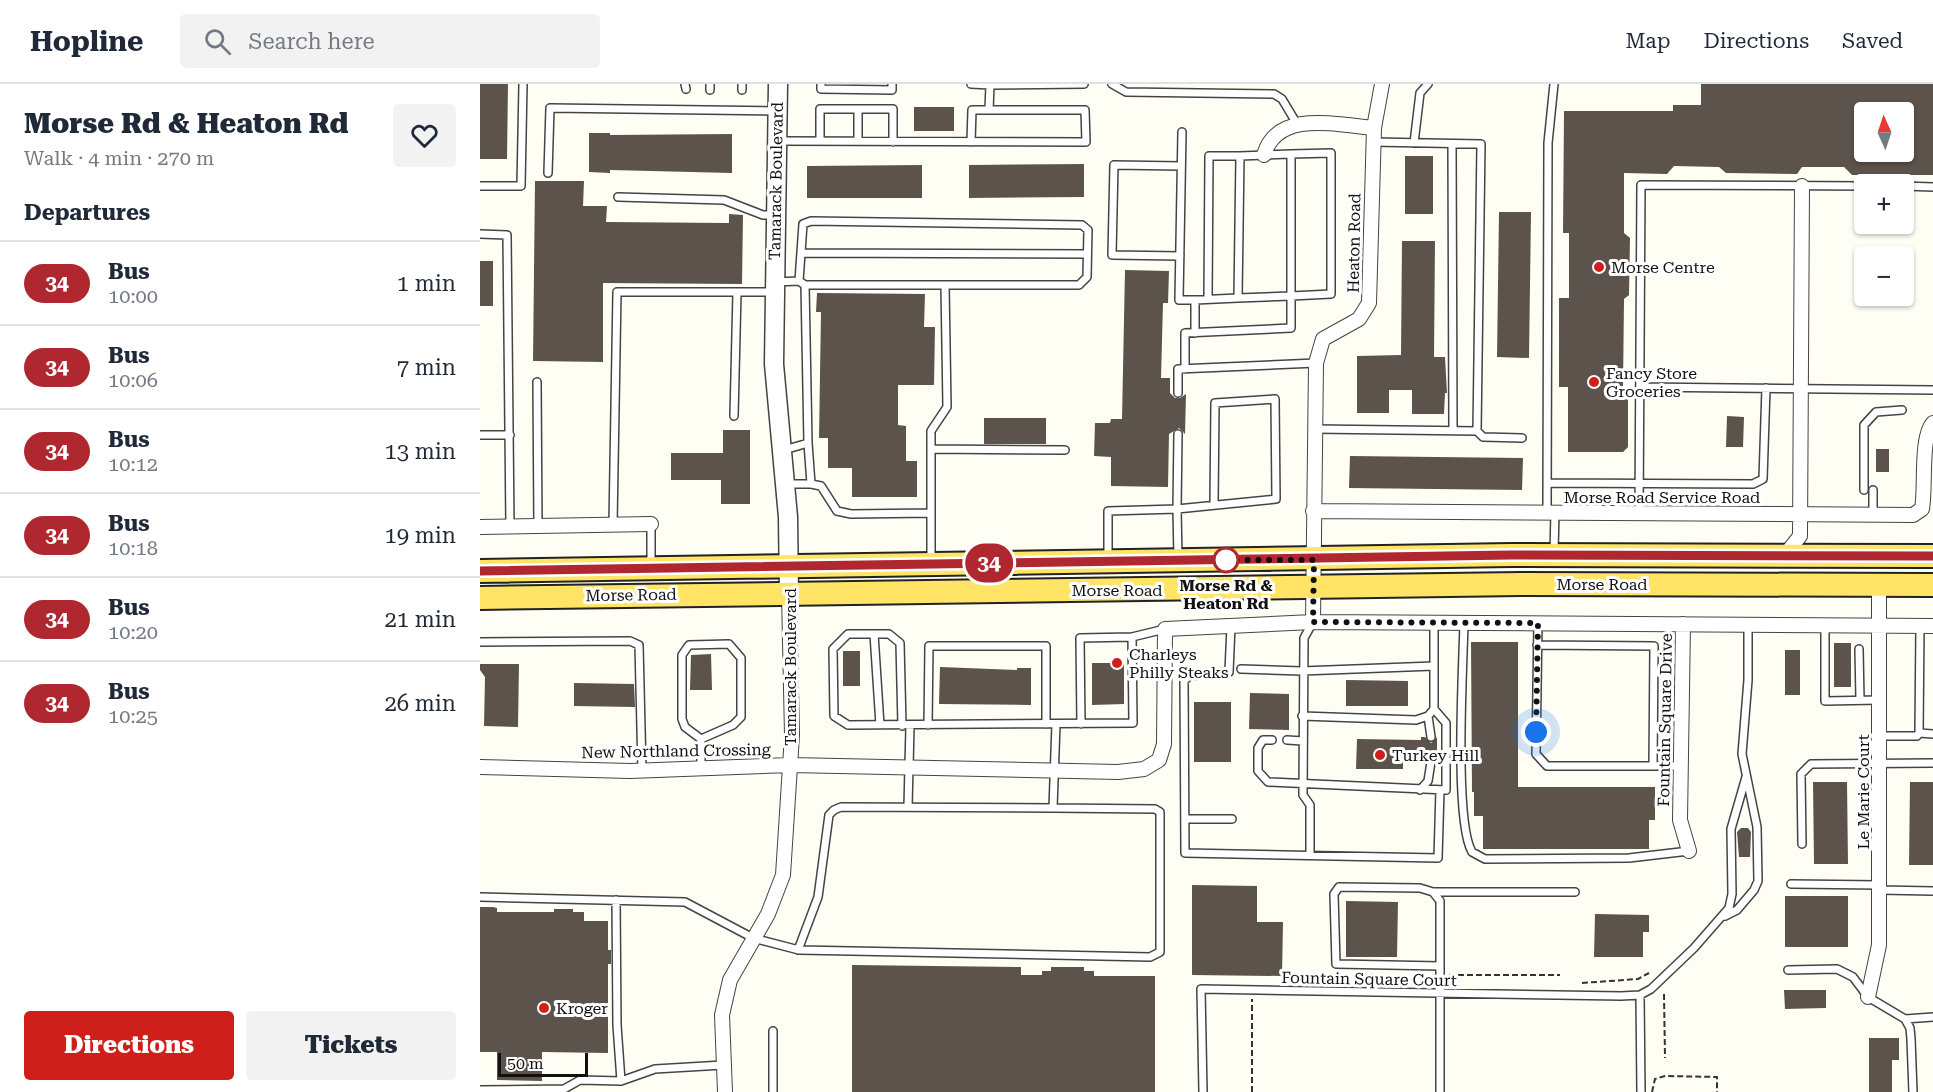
<!DOCTYPE html>
<meta charset="utf-8">
<style>
:root{--surface:#fff;--page:#f2f2f3;--text:#1f2937;--muted:#747a83;--line:#e0e1e3;--accent:#ce1f1b}
body{margin:0;font-family:"Roboto Serif",serif;background:var(--page);color:var(--text);height:100vh;display:flex;flex-direction:column;font-size:22px;white-space:nowrap}
*{box-sizing:border-box;margin:0}
p{font-size:20px;color:var(--muted)}
.icon{flex:none;width:33px;height:33px;fill:none;stroke:currentColor;stroke-width:2;stroke-linecap:round;stroke-linejoin:round}
.map{position:relative;flex:1;overflow:hidden}
.details{display:flex;flex-direction:column;background:var(--surface);width:480px}
.details>*{flex:none}
.badge{padding:0 12px;border-radius:20px;font-size:21px;line-height:39px}
.needle{width:39px;rotate:357deg}
.tools{position:absolute;left:1374px;top:18px;display:grid;gap:12px}
.tools a{display:grid;place-items:center;width:60px;height:60px;border-radius:6px;background:var(--surface);box-shadow:0 2px 4px #0004;font-size:30px}
.scale{position:absolute;left:18px;bottom:15px;width:90px;box-sizing:border-box;padding-left:6px;border:3px solid #111;border-top:0;font-size:16px;line-height:21px;white-space:nowrap;color:#111;-webkit-text-stroke:4px #fff;paint-order:stroke}
.you{position:absolute;width:30px;height:30px;margin:-15px;border:4px solid #fff;border-radius:50%;background:#1a73e8;box-shadow:0 0 0 9px #1a73e833}
.map>.badge{position:absolute;translate:-50% -50%;box-shadow:0 0 0 3px #fff}
h2{padding:0 24px;font-size:22px;line-height:54px}
.round{display:grid;place-items:center;flex:none;width:63px;height:63px;border-radius:6px;background:var(--page)}
.summary{display:flex;align-items:center;justify-content:space-between;height:102px;padding:0 24px}
h1{font-size:28px;font-weight:800;line-height:45px}
.cta{display:flex;gap:12px;margin-top:auto;padding:12px 24px}
.cta a{flex:1;height:69px;border-radius:6px;background:var(--accent);color:#fff;font-size:24px;font-weight:800;line-height:69px;text-align:center}
.cta a+a{background:var(--page);color:var(--text)}
ul{padding:0;list-style:none}
li{display:flex;align-items:center;gap:18px;height:84px;padding:0 24px;border-top:2px solid var(--line)}
li div{flex:1}
li b{display:block;font-size:22px}
li em{font-style:normal}
li .badge{min-width:66px;font-weight:700;text-align:center}
header{display:flex;align-items:center;gap:36px;box-sizing:border-box;height:84px;padding:0 30px;background:var(--surface);border-bottom:2px solid var(--line)}
header strong{font-size:28px}
nav{display:flex;gap:33px;margin-inline-start:auto;font-size:21px}
.search{width:420px;height:54px;background:var(--page);display:flex;align-items:center;gap:15px;box-sizing:border-box;padding:0 21px;border-radius:6px;color:var(--muted);font-size:22px}
main{display:flex;flex:1;min-height:0}
.map>svg:first-child{display:block}
.building{fill:#5b534c;fill-rule:evenodd}
.lines{fill:none;stroke-linecap:round;stroke-linejoin:round}
.service-casing{stroke:#444;stroke-width:10}
.minor-casing{stroke:#444;stroke-width:16}
.tertiary-casing{stroke:#444;stroke-width:21}
.primary-casing{stroke:#222;stroke-width:26}
.path{stroke:#333;stroke-width:2;stroke-dasharray:6 3;stroke-linecap:butt}
.service{stroke:#fff;stroke-width:7}
.minor{stroke:#fff;stroke-width:14}
.tertiary{stroke:#fff;stroke-width:18}
.primary{stroke:#ffe465;stroke-width:22}
.line-casing{stroke:#fff;stroke-width:14}
.line{stroke:#af272f;stroke-width:9}
.walk{stroke:#111;stroke-width:6;stroke-dasharray:0 10.8}
.poi-dot{fill:#ce1f1b;stroke:#fff;stroke-width:2}
.stop-dot{fill:#fff;stroke:#af272f;stroke-width:3}
.labels{text-anchor:middle;dominant-baseline:central;stroke-width:6;stroke-linejoin:round;paint-order:stroke}
.street-label{font-size:16px;fill:#111;stroke:#fff}
.poi-label{font-size:16px;fill:#111;stroke:#fff;text-anchor:start}
.stop-label{font-size:16px;font-weight:bold;fill:#111;stroke:#fff}
</style>
<header>
<strong>Hopline</strong>
<div class="search"><svg class="icon" aria-label="search" viewBox="0 0 24 24"><circle cx="10" cy="10" r="6"/><path d="M15 15l6 6"/></svg>Search here</div>
<nav><a>Map</a><a>Directions</a><a>Saved</a></nav>
</header>
<main>
<section class="details">
<div class="summary"><div><h1>Morse Rd &amp; Heaton Rd</h1><p>Walk · 4 min · 270 m</p></div><a class="round"><svg class="icon" aria-label="heart" viewBox="0 0 24 24"><path d="M12 20l-8-8c-3-5 5-10 8-4 3-6 11-1 8 4z"/></svg></a></div>
<h2>Departures</h2>
<ul>
<li><span class="badge" style="background:#af272f;color:#fff">34</span><div><b>Bus</b><p>10:00</p></div><em>1 min</em></li>
<li><span class="badge" style="background:#af272f;color:#fff">34</span><div><b>Bus</b><p>10:06</p></div><em>7 min</em></li>
<li><span class="badge" style="background:#af272f;color:#fff">34</span><div><b>Bus</b><p>10:12</p></div><em>13 min</em></li>
<li><span class="badge" style="background:#af272f;color:#fff">34</span><div><b>Bus</b><p>10:18</p></div><em>19 min</em></li>
<li><span class="badge" style="background:#af272f;color:#fff">34</span><div><b>Bus</b><p>10:20</p></div><em>21 min</em></li>
<li><span class="badge" style="background:#af272f;color:#fff">34</span><div><b>Bus</b><p>10:25</p></div><em>26 min</em></li>
</ul>
<div class="cta"><a>Directions</a><a>Tickets</a></div>
</section>
<div class="map">
<svg width="1453" height="1008" viewBox="0 0 1453 1008">
<rect width="100%" height="100%" fill="#fffef5"/>
<!-- building -->
<path class="building" d="M0 0H28L27 75H0Z
M1221 0H1453V91H1372L1364 83H1322L1317 90 1246 89 1239 83 1194 82 1187 90 1144 89V149L1150 154 1149 211 1144 215 1143 303 1148 306V363L1143 368H1088V303H1079V214H1089V149H1083L1084 27H1193V21H1221ZM1384 28H1424V68H1384Z
M434 23H474V47H434Z
M109 49H130V51L252 50V89L130 86V89L109 88Z
M925 72H953V130H925Z
M604 80V113L489 114V81Z
M442 81V114H327V82Z
M55 97H104L103 122H127L126 138 249 139V130L263 131 262 200 123 199V278L53 277Z
M1019 128H1051L1049 274 1017 273Z
M922 157H955L954 273H965L967 309H965L964 330H932V306H909V329H877V272L921 271Z
M0 177H13V222H0Z
M645 186 689 187 688 219H683L681 294H690V309L695 314H700L706 310 705 350 699 344 689 350 688 403 631 402V373L614 372 615 339H630L631 335H642Z
M337 209 445 210 444 243H455L454 301H418V341L426 342V377H437V413H372V384H348V354H339L341 228H336Z
M1247 332 1264 333 1263 363H1246Z
M504 334H566V360H504Z
M243 346H270V420H241V396H191V369H243Z
M1396 365H1409V388H1396Z
M870 372 1043 374 1042 406 869 404Z
M991 558H1038V703H1175V736H1169V765H1003V732H994V708H992Z
M1354 559H1371V603H1354Z
M1305 566H1320V611H1305Z
M363 567H380V602H363Z
M231 570 232 606H210L211 571Z
M612 579H644V620L612 621Z
M0 580H39L38 643 4 642 5 593 0 586Z
M460 583 537 586V584H551V621L459 620Z
M866 596 928 597V622H866Z
M94 599 154 600 155 623 94 622Z
M770 609 809 610V646L769 645Z
M714 618H751V678H714Z
M941 653H945L951 659 957 653V678L951 672 945 678H923V685H876L877 655 941 656Z
M1333 698H1367L1368 780H1334Z
M1430 698H1453V781H1429Z
M1261 744H1268L1271 748 1270 773H1259L1257 748Z
M712 801 777 802V838H803L802 892 712 891Z
M1305 812H1368V863H1305Z
M866 817 918 818 917 873H866Z
M0 823H13L17 824V828H74V825H93V828H104V837H128V866H131V880H128V969L62 968V997L17 996V968H0Z
M1115 830 1169 831V848H1163V873H1114Z
M372 881 541 883V891H562V887H571V883H604V887H614V892H675V1008H372Z
M1304 906H1346V924L1305 925Z
M1389 954H1419V976H1412V1008H1389Z"/>
<g class="lines">
<!-- service casing -->
<g class="service-casing">
<path id="service" d="M205 0 206 5
M230 0V6
M262 0V6
M341 0V5L412 6V0
M491 0 510 1 509 26H492L491 58
M632 0 646 8 794 10 802 15 817 40
M510 1 604 0
M378 25V57
M702 48 699 216H715
M300 57 606 58 605 26H509
M340 57V25H413V58
M893 58 1001 60 997 347
M934 59 940 9 948 0
M972 60 973 346
M68 89 70 24 297 27
M0 102H41L43 0
M1424 102 1453 103
M138 113 244 116 283 131H294
M0 150 27 151 30 442
M321 169 607 170
M700 172 632 171 634 81 701 82
M295 198 319 197
M758 214 811 212V70L760 72
M715 249V216L758 214 760 72H729L728 215
M705 285V249L811 244V212L851 210V69L811 70
M57 298 58 443
M1160 303 1453 306
M698 309V285L836 279
M254 332 257 208
M834 345 997 347 1003 353 1042 354
M698 350 697 425 796 415 795 315 735 319 734 420
M0 351H30
M451 365 585 366
M304 366 328 359 325 201
M1067 399 1273 400 1283 395 1286 304
M306 400H331L328 359
M331 400 341 402 357 427 371 430 451 429
M1384 406V341L1396 328 1422 326
M1067 428 1068 59 1074 0
M1159 429 1161 101 1384 102
M1393 431V406
M133 440 137 208H293
M1074 468 1075 428
M628 475V427L697 425 698 474
M451 478V347L467 323 465 201H599L607 193 608 146 602 141 331 137 323 140 319 197 325 201H465
M171 480V440
M984 539C983 583 974 737 992 768L1005 775 1149 774 1209 767
M1058 539 1056 670 1067 682H1201
M1345 541V617L1399 616
M751 542 749 588 709 592 704 597 705 769 958 774 960 706
M394 550 400 641
M0 558 150 557 159 561 162 686
M249 560 261 574V633L253 641 221 655 205 643 202 635V571L209 561Z
M1057 561 1174 562 1173 682
M1379 565 1380 616
M761 585 822 587 954 582
M822 632 936 636 948 632 954 625
M948 632 951 653
M601 640 600 554 652 553
M448 641 449 562H566V640
M422 642 420 559 409 550H368L353 565 354 632 368 641 653 639 652 553 685 545
M1439 649 1453 650
M1399 652H1437L1439 649 1440 542
M221 655V684
M792 656H783L778 664V687L788 698 966 706V639L954 625V539
M807 656 823 657
M940 706 948 697 951 678
M428 723 430 642
M705 735H752
M1322 760 1321 690 1331 680 1453 679
M830 771V721L823 711 824 554 833 538
M1311 800 1399 801
M1399 806 1453 807
M953 808H1095
M0 813 205 818 273 854 319 866 670 873 680 868V728L675 725 573 724 576 640
M136 816 137 941 141 997
M1245 832 1257 826 1274 806 1278 797 1277 743 1262 670 1268 596V541
M318 866 338 813 349 731 354 726 361 723 573 724
M1308 886 1357 885 1373 893 1388 913 1425 935 1430 944 1431 955 1433 1008
M1160 911 1161 1008
M1425 935 1453 933
M293 947V1008
M0 1006 84 1005 100 996 141 997 175 985 243 981
M723 1008 721 905 1141 912 1160 911 1171 905 1214 864 1249 824 1252 810 1251 745 1266 693
M960 1008V817L953 808 940 804 859 803 854 810 856 880 960 882"/>
</g>
<!-- minor casing -->
<g class="minor-casing">
<path id="minor" d="M902 0 894 44 889 219 879 235 843 255 836 279 833 538 1453 542
M784 71C797 25 858 41 894 44
M833 427 1433 431 1442 425C1446 404 1440 353 1453 339
M0 443 171 440
M1305 471 1320 452 1322 102
M1203 540 1200 736 1209 767
M0 683 150 687 310 681 638 688 664 685 679 676 684 660 685 545 833 538
M1388 913 1399 861V501
M245 1008 242 931 250 896 288 830 303 791 312 651 309 510"/>
</g>
<!-- tertiary casing -->
<g class="tertiary-casing">
<path id="tertiary" d="M298 0 294 280 308 433 309 510"/>
</g>
<!-- primary casing -->
<g class="primary-casing">
<path id="primary" d="M0 487 1031 471 1453 472
M0 514 1041 500 1453 501"/>
</g>
<!-- path -->
<path class="path" d="M969 891H1080
M884 898 892 890
M1102 899 1158 895 1169 889
M1184 910 1185 974
M772 1008V915
M1172 1008 1175 995 1185 992 1237 993V1008"/>
<!-- service -->
<use href="#service" class="service"/>
<!-- minor -->
<use href="#minor" class="minor"/>
<!-- tertiary -->
<use href="#tertiary" class="tertiary"/>
<!-- primary -->
<use href="#primary" class="primary"/>
</g>
<g class="lines">
<!-- line casing -->
<g class="line-casing">
<path id="line" d="M0 487 1031 471 1453 472"/>
</g>
<!-- line -->
<use href="#line" class="line"/>
<!-- walk -->
<path class="walk" d="M746 476H834L833 538 1058 539 1056 648"/>
</g>
<!-- markers -->
<g class="poi-dot">
<circle cx="1119" cy="183" r="6"/>
<circle cx="1114" cy="298" r="6"/>
<circle cx="637" cy="579" r="6"/>
<circle cx="900" cy="671" r="6"/>
<circle cx="64" cy="924" r="6"/>
</g>
<circle class="stop-dot" cx="746" cy="476" r="12"/>
<g class="labels">
<!-- street labels -->
<g class="street-label">
<text transform="translate(296 97) rotate(-89)">Tamarack Boulevard</text>
<text transform="translate(874 159) rotate(-89)">Heaton Road</text>
<text x="1182" y="413">Morse Road Service Road</text>
<text x="1122" y="500">Morse Road</text>
<text x="637" y="506">Morse Road</text>
<text transform="translate(151 511) rotate(-1)">Morse Road</text>
<text transform="translate(310 583) rotate(-90)">Tamarack Boulevard</text>
<text transform="translate(1185 636) rotate(-89)">Fountain Square Drive</text>
<text transform="translate(196 667) rotate(-1)">New Northland Crossing</text>
<text transform="translate(1383 708) rotate(-90)">Le Marie Court</text>
<text transform="translate(889 895) rotate(1)">Fountain Square Court</text>
</g>
<!-- poi labels -->
<g class="poi-label">
<text x="1131" y="183">Morse Centre</text>
<text x="1126" y="289">Fancy Store<tspan x="1126" dy="18">Groceries</tspan></text>
<text x="649" y="570">Charleys<tspan x="649" dy="18">Philly Steaks</tspan></text>
<text x="912" y="671">Turkey Hill</text>
<text x="76" y="924">Kroger</text>
</g>
<!-- stop labels -->
<g class="stop-label">
<text x="746" y="501">Morse Rd &amp;<tspan x="746" dy="18">Heaton Rd</tspan></text>
</g>
</g>
</svg>
<div class="tools">
<a><svg class="needle" viewBox="-14 -14 28 28"><path d="M0-13l5 13h-10z" fill="#e53935"/><path d="M0 13l5-13h-10z" fill="#747a83"/></svg></a>
<a>+</a>
<a>−</a>
</div>
<div class="scale">50 m</div>
<div class="you" style="left:1056px;top:648px"></div>
<b class="badge" style="left:509px;top:479px;background:#af272f;color:#fff">34</b>
</div>
</main>
